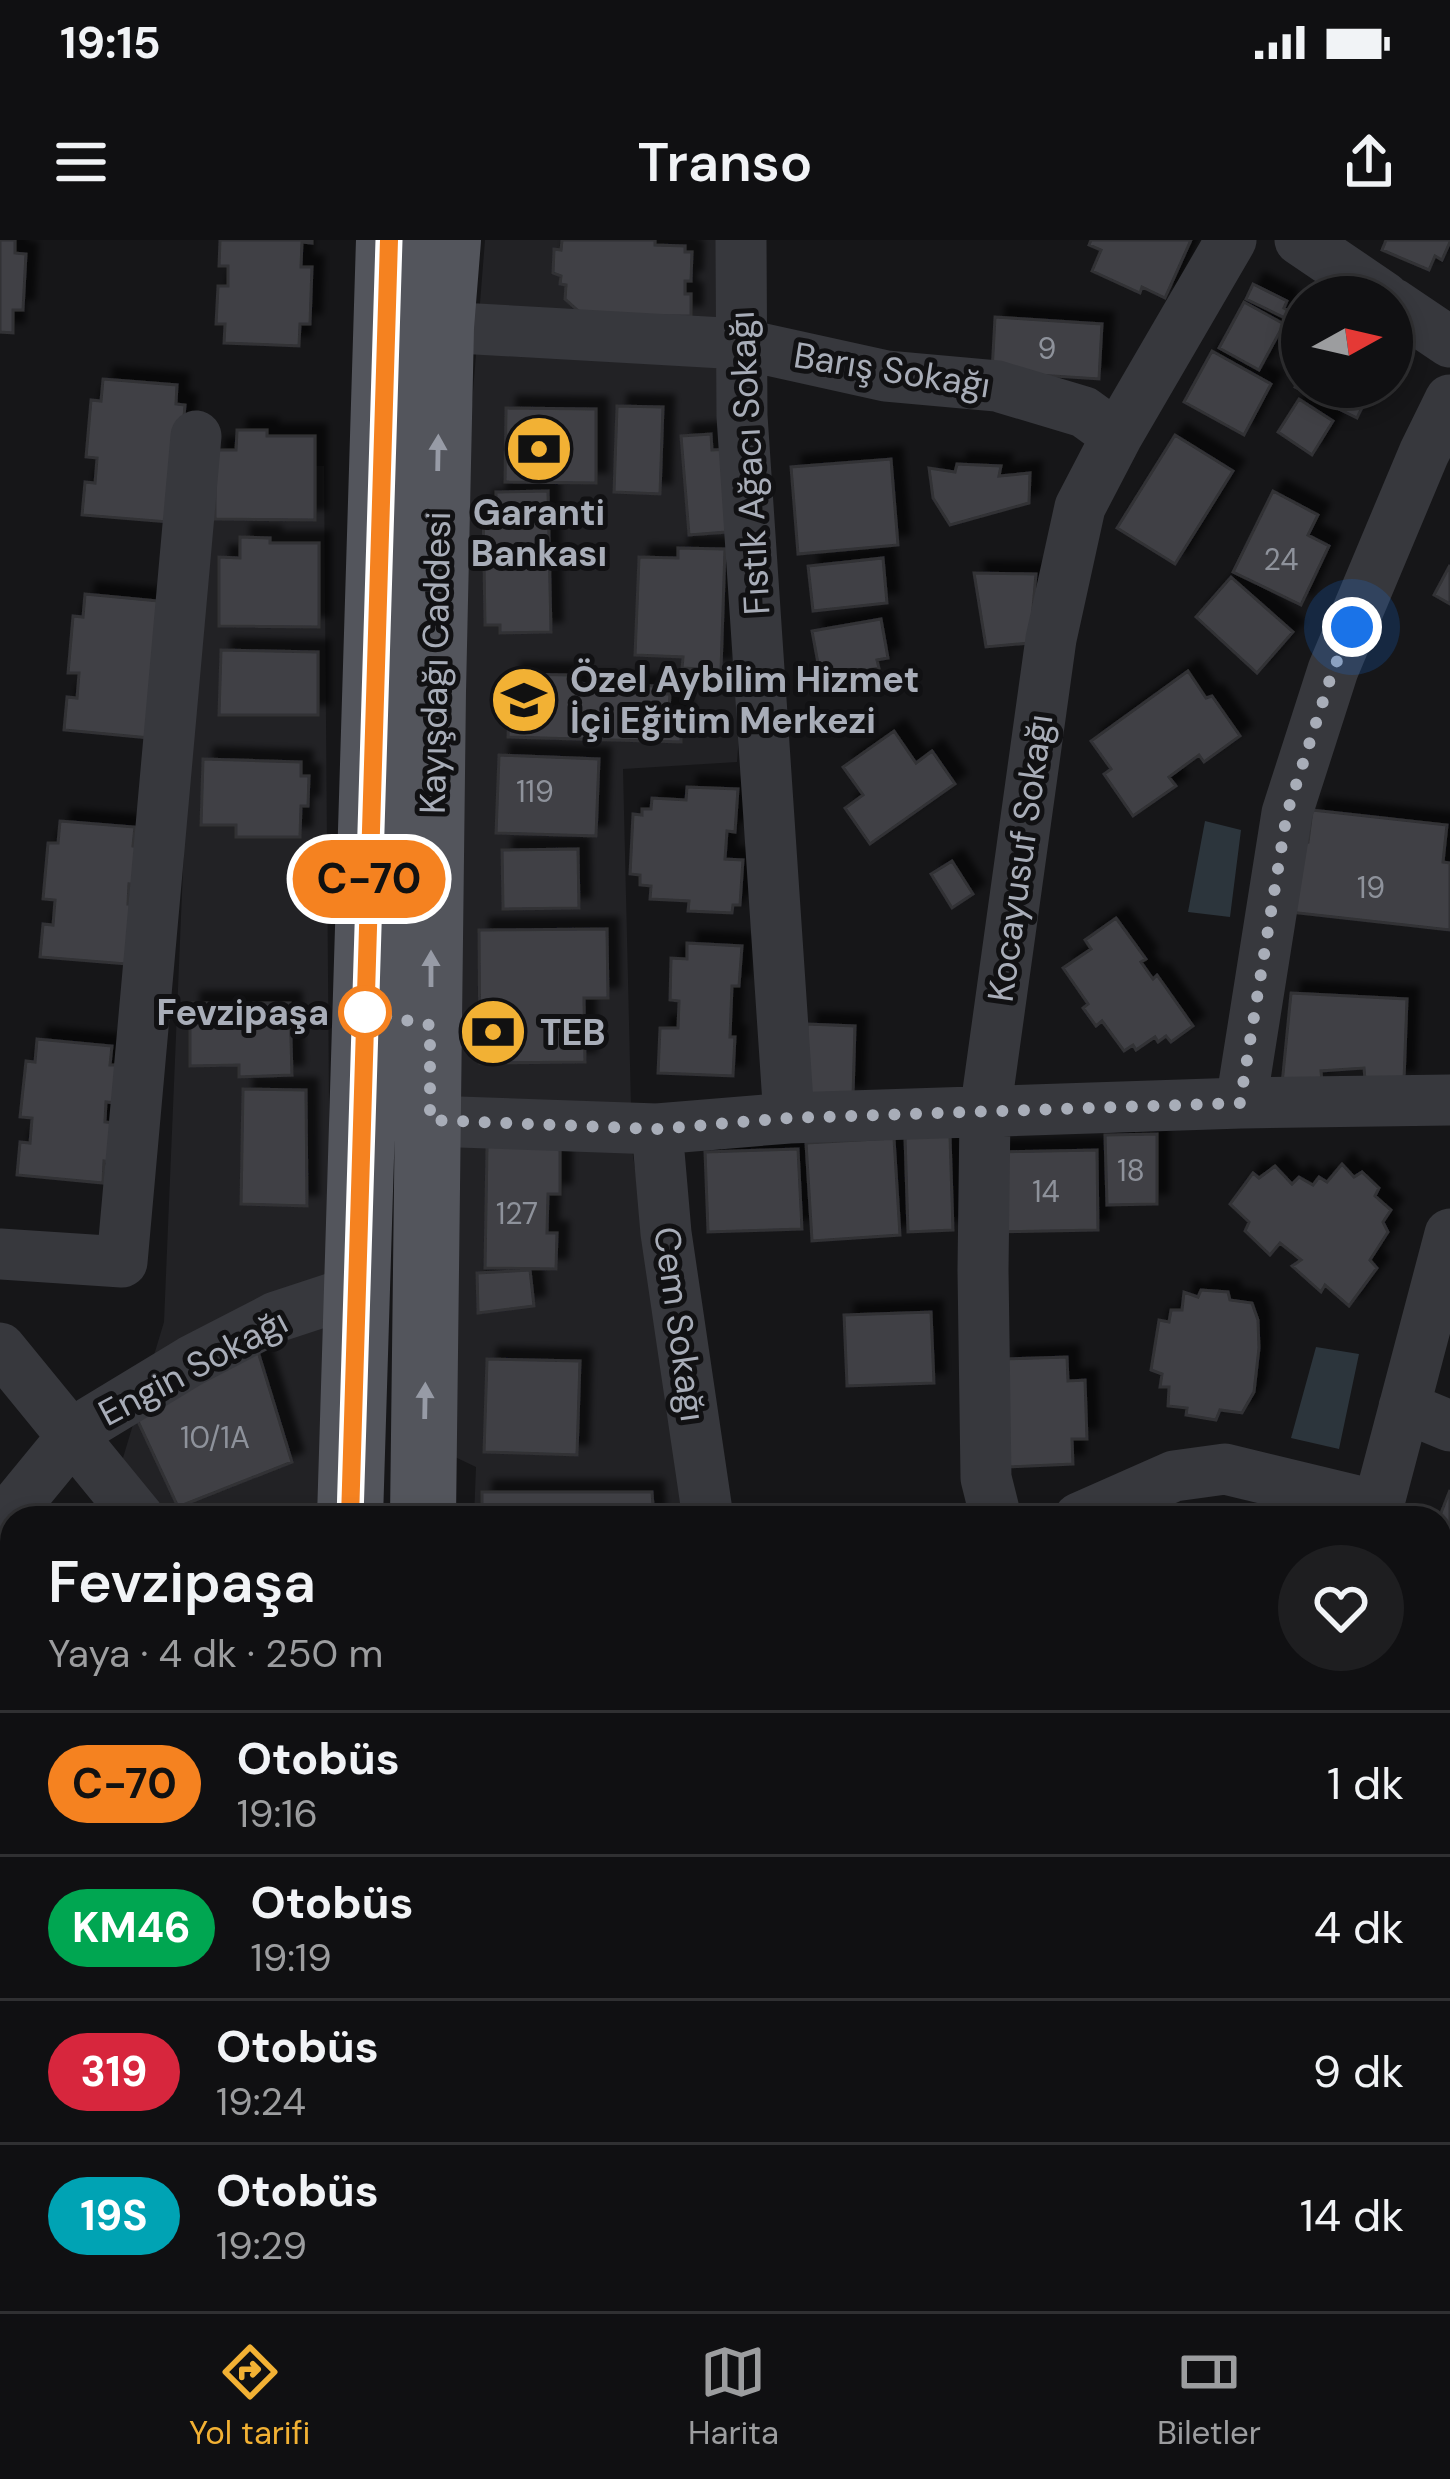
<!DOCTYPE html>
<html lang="tr">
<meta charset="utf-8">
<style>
:root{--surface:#101012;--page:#1e1e20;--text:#f1f3f6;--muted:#9c9d9f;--line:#303032;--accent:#f2b134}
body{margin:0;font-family:"DM Sans",sans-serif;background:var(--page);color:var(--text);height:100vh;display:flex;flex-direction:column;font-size:45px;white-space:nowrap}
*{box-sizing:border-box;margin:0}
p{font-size:39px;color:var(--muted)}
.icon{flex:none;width:66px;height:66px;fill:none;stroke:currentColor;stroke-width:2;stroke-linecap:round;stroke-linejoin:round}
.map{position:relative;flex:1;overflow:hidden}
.sheet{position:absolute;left:0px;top:1266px;width:1452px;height:807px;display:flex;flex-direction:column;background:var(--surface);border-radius:36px 36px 0 0;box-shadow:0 6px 18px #0003,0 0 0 3px var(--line)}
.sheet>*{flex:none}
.badge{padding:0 24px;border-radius:39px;font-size:42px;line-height:78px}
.needle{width:78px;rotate:82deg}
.controls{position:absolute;left:1281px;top:36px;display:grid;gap:24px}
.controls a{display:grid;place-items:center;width:132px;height:132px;border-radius:50%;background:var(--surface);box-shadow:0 6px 18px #0003,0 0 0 3px var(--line);font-size:60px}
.you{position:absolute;width:60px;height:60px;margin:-30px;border:9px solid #fff;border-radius:50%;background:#1a73e8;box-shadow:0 0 0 18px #1a73e833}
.map>.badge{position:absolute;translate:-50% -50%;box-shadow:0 0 0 6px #fff}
.round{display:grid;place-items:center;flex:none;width:126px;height:126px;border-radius:63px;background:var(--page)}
.headline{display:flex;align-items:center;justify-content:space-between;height:204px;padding:0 48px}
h1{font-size:57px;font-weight:600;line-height:90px}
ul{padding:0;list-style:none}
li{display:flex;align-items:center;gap:36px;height:144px;padding:0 48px;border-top:3px solid var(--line)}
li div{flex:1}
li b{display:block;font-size:45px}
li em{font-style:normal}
li .badge{min-width:132px;font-weight:700;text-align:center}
.status{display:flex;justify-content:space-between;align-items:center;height:84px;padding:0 60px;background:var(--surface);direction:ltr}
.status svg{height:33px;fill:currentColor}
header{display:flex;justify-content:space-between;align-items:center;height:156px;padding:0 48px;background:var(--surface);font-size:54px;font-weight:600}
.dock{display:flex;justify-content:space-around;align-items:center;height:168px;border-top:3px solid var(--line);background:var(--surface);font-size:33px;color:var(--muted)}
.dock a{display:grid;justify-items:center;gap:6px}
.dock .active{color:var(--accent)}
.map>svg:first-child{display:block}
.built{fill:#222225}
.water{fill:#2c353c}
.building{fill:#404145;stroke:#303034;stroke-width:3;filter:url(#shadow)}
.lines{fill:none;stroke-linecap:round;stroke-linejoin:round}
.minor{stroke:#37383d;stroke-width:51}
.major{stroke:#53555c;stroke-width:66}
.oneway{fill:#979ba6}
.line-casing{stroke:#fff;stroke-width:27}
.line{stroke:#f58220;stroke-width:18}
.walk{stroke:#a8adb8;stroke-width:12;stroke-dasharray:0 21.6}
.stop-dot{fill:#fff;stroke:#f58220;stroke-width:6}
.labels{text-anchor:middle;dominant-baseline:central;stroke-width:10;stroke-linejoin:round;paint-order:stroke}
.number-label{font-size:30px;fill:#8e929b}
.street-label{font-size:36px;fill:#a8adb8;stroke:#111113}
.poi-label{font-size:36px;font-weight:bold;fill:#a8adb8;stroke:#111113;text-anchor:start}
.stop-label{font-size:36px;font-weight:bold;fill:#a8adb8;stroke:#111113;text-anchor:end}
</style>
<div class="status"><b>19:15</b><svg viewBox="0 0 49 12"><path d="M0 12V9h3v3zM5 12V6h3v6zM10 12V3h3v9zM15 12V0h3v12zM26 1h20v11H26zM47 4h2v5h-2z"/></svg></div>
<header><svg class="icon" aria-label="menu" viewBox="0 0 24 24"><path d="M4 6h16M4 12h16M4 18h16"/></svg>Transo<svg class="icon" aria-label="share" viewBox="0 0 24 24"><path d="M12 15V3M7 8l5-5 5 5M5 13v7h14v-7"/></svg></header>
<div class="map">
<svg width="1450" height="2071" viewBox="0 0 1450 2071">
<defs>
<filter id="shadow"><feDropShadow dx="11" dy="-11" stdDeviation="3" flood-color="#0009"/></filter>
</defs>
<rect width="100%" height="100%" fill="#161618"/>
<!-- built -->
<path class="built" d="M485 0H727L745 416 737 522 623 529 632 909 679 1221 684 1278H474L476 1227 455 1217 468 215Z
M200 224 324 226 331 1115 337 1278H147L116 1241 164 1082Z"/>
<!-- water -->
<path class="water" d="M1205 581 1241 590 1230 677 1188 672Z
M1316 1107 1359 1114 1339 1209 1291 1198Z"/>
<!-- building -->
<path class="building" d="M0 0H15V13L26 14 23 70H13V93L0 92Z
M220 0H312V3L302 2 301 27H312L310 84H300L299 106 224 103 225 84H216L218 46H228V26H219Z
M562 0H655V5L685 6V12H692L691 41H685V54H691V76H584L565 59 566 45 560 44 561 36 553 33 554 9 561 10Z
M1091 0H1191L1165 58 1142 47 1140 53 1092 31 1101 10 1089 5Z
M1386 0H1450V2L1442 20 1435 16 1429 30 1382 10Z
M1253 44 1287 61 1284 68 1293 73 1289 80 1246 59Z
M1244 62 1284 84 1259 130 1219 108Z
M995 77 1102 84 1099 139 992 132Z
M1212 111 1271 144 1244 195 1184 162Z
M1302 134V147H1372L1357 178 1295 147Z
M103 139 177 145 176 164 185 165 182 202 168 282 82 275 85 242 95 243 97 218 86 217 91 160 101 161Z
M1299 159 1333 181 1312 215 1278 192Z
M617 166 663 167 660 254 614 252Z
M506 168 596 169V243L505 242Z
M237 190H267V196H315V280L215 279V210H236Z
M711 194 712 210 732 209 727 292 689 295 681 196Z
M1175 195 1233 231 1175 324 1117 288Z
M891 219 898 305 798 314 791 227Z
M957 224 1001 226 999 236 1030 233 1029 263 950 285 933 258 929 228 955 232Z
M548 251 551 392 500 393V385H485L483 262H496V252Z
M1273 251 1318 275 1308 295 1329 306 1301 365 1233 332Z
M240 297 270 298V303H319V387L219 386V317L240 318Z
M678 308 725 309 721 430 682 428 683 417 635 415 639 317 678 318Z
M883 318 887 363 813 371 808 326Z
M1450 325V364L1434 355Z
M974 333 1036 334 1030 403 986 407Z
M1231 337 1293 392 1257 433 1196 377Z
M85 354 159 361 150 498 64 490 67 457 77 458 79 433H68L73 376 83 377Z
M881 379 888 418 877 420 879 428 831 437 830 427 819 429 812 391Z
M221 410 318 412V475H219Z
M1188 431 1206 458 1212 456 1240 496 1204 522 1199 515 1169 537 1176 546 1133 576 1104 534 1111 529 1091 501Z
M510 434 572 435 571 443 657 446V454H670L669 470 681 471V502L508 497Z
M894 491 916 523 932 511 955 544 870 604 845 568 863 555 843 527Z
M499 515 599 519 596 596 496 593Z
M203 519 301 522V536H309L308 566H301L300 597H236V585H201Z
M687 547 738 549 735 592 727 591 725 619 743 620 740 665H733L732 673 688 671 689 661 650 659 651 646 640 645V635L630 634 633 574 642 575V569H651L652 558 686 560Z
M1312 570 1447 585 1443 622 1450 623V690L1289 672 1296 600 1308 602Z
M60 581 135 587 133 606 142 607 139 645 129 644 128 664H137L126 724 40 717 43 684 53 685 55 660 43 659 48 603H58Z
M578 609 579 668 503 669 502 610Z
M952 621 973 654 952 668 931 634Z
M1116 678 1146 719 1141 722 1153 739 1157 735 1193 786 1171 802 1166 796 1158 802 1155 797 1136 810 1133 805 1124 811 1102 781 1096 786 1083 768 1088 764 1063 728 1091 709 1085 700Z
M607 689 608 758H584L585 822 480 823 479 690Z
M687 703 742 706 739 746H732L730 797H735L733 836 658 833 660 788H678L679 761 670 760 671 718 687 719Z
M1291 753 1407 759 1404 841 1365 840 1364 828 1321 831 1322 841 1282 844Z
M190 763H290L292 835 239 837V825L190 826Z
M807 784 855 786 853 857 804 855Z
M37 799 112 806 110 825H120L116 863 106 862 105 882 115 883 111 922 104 921 103 943 17 935 20 902 30 903 32 878 20 877 26 821 35 822Z
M243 849 306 850 307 966 241 964Z
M1157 894V964L1107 965 1105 895Z
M950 896 953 990 908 992 905 897Z
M894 898 900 995 812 1001 806 903Z
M487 905 560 907V954H548L547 993H557L556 1029 485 1028Z
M798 909 802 989 708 992 705 912Z
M1097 910 1098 990 995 992 994 912Z
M1342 924 1354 937 1362 932 1379 948 1375 956 1391 970 1383 982 1388 992 1370 1020 1377 1028 1349 1066 1325 1045 1321 1052 1292 1026 1301 1020 1280 1003 1270 1015 1245 991 1249 982 1230 964 1253 933 1259 938 1275 926 1292 944 1299 937 1313 945 1319 937 1327 942Z
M530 1030 534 1066 478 1073 477 1033Z
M1201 1050 1228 1052 1230 1060 1252 1063 1258 1080 1259 1108 1254 1152 1242 1173 1220 1170 1216 1180 1186 1175 1187 1168 1168 1166 1169 1147H1160L1162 1134 1151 1130 1159 1080 1169 1082 1171 1070H1182L1184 1052 1198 1057Z
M931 1072 934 1143 847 1146 844 1075Z
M256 1105 292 1222 178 1267 134 1173Z
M1067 1117 1068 1141 1085 1140 1087 1199H1072L1073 1224 1009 1227 1004 1119Z
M487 1119 580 1121 577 1215 484 1212Z
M1450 1250V1322L1440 1318 1439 1278Z
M482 1252H652L654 1278H482Z
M12 1360V1411L0 1401V1374Z
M0 1459 12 1469V1490L0 1506Z
M1442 1477 1450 1479V1550L1443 1548 1440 1562Z
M6 1902 12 1907V2061H76L68 2071H20L0 2055V1909Z
M1450 1925V1971L1440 1968V1955Z
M136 2061H253L259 2071H129Z
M289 2061 365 2062V2071H293Z
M870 2061H1004L1013 2071H880Z
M1184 2061H1298V2065L1294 2071H1177Z"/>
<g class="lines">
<!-- minor -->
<path class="minor" d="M741 0 742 176 789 878
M1300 0 1384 57
M1392 63 1450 102
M441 87 741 104 886 136 997 146 1084 172 1117 196
M1241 863 1287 573 1333 430 1424 213 1450 160
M430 881 657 889 789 878 1241 863 1450 860
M657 889 666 993 708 1278
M0 1014 122 1022 196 196
M0 1108 139 1278
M1404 1167 1450 1186
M996 1278 986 1238 983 1030 985 873 1051 399 1080 267 1117 196 1231 0
M1079 1278 1174 1236 1225 1229 1378 1266
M1375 1278 1450 994
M0 1285 73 1196 92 1181 191 1121 276 1077 358 1050
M1440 1798 1450 1800
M1440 1871 1450 1838
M1440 2038 1450 2036
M1081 2061 1089 2071
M1367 2071 1373 2061"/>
<!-- major -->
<path class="major" d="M350 1278 389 0
M423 1278 433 451 441 87 448 0
M790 2061 800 2071
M599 2071 600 2061"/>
</g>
<!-- one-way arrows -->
<defs><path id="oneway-solid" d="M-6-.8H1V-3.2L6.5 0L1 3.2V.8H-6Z" transform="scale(3)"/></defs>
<g class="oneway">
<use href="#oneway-solid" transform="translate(438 213) rotate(-89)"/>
<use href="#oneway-solid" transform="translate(431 729) rotate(-90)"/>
<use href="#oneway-solid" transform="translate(425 1161) rotate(-89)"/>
</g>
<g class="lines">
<!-- line casing -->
<g class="line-casing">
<path id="line" d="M350 1278 389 0"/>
</g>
<!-- line -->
<use href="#line" class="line"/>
<!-- walk -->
<path class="walk" d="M365 772 430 785V880L657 889 789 878 1240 863 1287 573 1333 430 1352 387"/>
</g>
<!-- icons -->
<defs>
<g id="bank-disc" transform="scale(3.45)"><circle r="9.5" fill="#f2b134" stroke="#111113"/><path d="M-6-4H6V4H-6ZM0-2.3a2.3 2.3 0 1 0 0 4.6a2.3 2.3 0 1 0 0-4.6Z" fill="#111"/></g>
<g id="school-disc" transform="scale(3.45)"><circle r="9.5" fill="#f2b134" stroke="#111113"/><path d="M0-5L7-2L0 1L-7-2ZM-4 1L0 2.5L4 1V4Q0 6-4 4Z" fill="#111"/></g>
</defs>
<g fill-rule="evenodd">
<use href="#bank-disc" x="539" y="209"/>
<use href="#school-disc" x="524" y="460"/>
<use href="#bank-disc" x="493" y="792"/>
</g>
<!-- markers -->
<circle class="stop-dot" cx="365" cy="772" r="24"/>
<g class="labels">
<!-- number labels -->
<g class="number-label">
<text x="1047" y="108">9</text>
<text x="1281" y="319">24</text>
<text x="535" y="551">119</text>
<text x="1371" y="647">19</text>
<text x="1131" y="930">18</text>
<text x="1046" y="951">14</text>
<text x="517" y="973">127</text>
<text x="215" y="1197">10/1A</text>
</g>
<!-- street labels -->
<g class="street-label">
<text transform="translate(892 130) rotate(9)">Barış Sokağı</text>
<text transform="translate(749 223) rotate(-93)">Fıstık Ağacı Sokağı</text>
<text transform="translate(435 423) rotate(-89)">Kayışdağı Caddesi</text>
<text transform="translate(1020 618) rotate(-82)">Kocayusuf Sokağı</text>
<text transform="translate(680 1084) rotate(82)">Cem Sokağı</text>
<text transform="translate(193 1127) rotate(-28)">Engin Sokağı</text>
</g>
<!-- poi labels -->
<g class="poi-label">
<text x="539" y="272" text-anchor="middle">Garanti<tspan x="539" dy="41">Bankası</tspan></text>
<text x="570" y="439">Özel Aybilim Hizmet<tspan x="570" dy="41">İçi Eğitim Merkezi</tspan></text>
<text x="540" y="792">TEB</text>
</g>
<!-- stop labels -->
<g class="stop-label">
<text x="329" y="772">Fevzipaşa</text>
</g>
</g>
</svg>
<div class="controls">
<a><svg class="needle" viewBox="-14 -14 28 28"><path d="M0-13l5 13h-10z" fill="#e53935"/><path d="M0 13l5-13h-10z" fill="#9c9d9f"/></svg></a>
</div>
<div class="you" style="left:1352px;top:387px"></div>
<b class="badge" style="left:369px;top:639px;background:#f58220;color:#111">C-70</b>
<section class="sheet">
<div class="headline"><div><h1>Fevzipaşa</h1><p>Yaya · 4 dk · 250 m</p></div><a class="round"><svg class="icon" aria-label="heart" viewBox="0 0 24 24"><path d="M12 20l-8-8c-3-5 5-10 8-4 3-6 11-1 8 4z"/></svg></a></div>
<ul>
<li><span class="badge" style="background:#f58220;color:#111">C-70</span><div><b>Otobüs</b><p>19:16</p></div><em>1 dk</em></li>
<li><span class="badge" style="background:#00a651;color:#fff">KM46</span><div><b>Otobüs</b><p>19:19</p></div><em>4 dk</em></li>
<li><span class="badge" style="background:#d7263d;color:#fff">319</span><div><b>Otobüs</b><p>19:24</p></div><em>9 dk</em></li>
<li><span class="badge" style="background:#00a3b4;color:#fff">19S</span><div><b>Otobüs</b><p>19:29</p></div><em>14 dk</em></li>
</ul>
</section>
</div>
<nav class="dock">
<a class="active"><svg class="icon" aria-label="directions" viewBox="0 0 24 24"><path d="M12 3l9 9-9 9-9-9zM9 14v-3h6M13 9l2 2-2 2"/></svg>Yol tarifi</a>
<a><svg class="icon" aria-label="map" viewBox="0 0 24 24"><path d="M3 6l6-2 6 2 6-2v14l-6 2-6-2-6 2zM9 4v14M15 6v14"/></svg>Harita</a>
<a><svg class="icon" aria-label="tickets" viewBox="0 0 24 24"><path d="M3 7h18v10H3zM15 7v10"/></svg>Biletler</a>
</nav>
